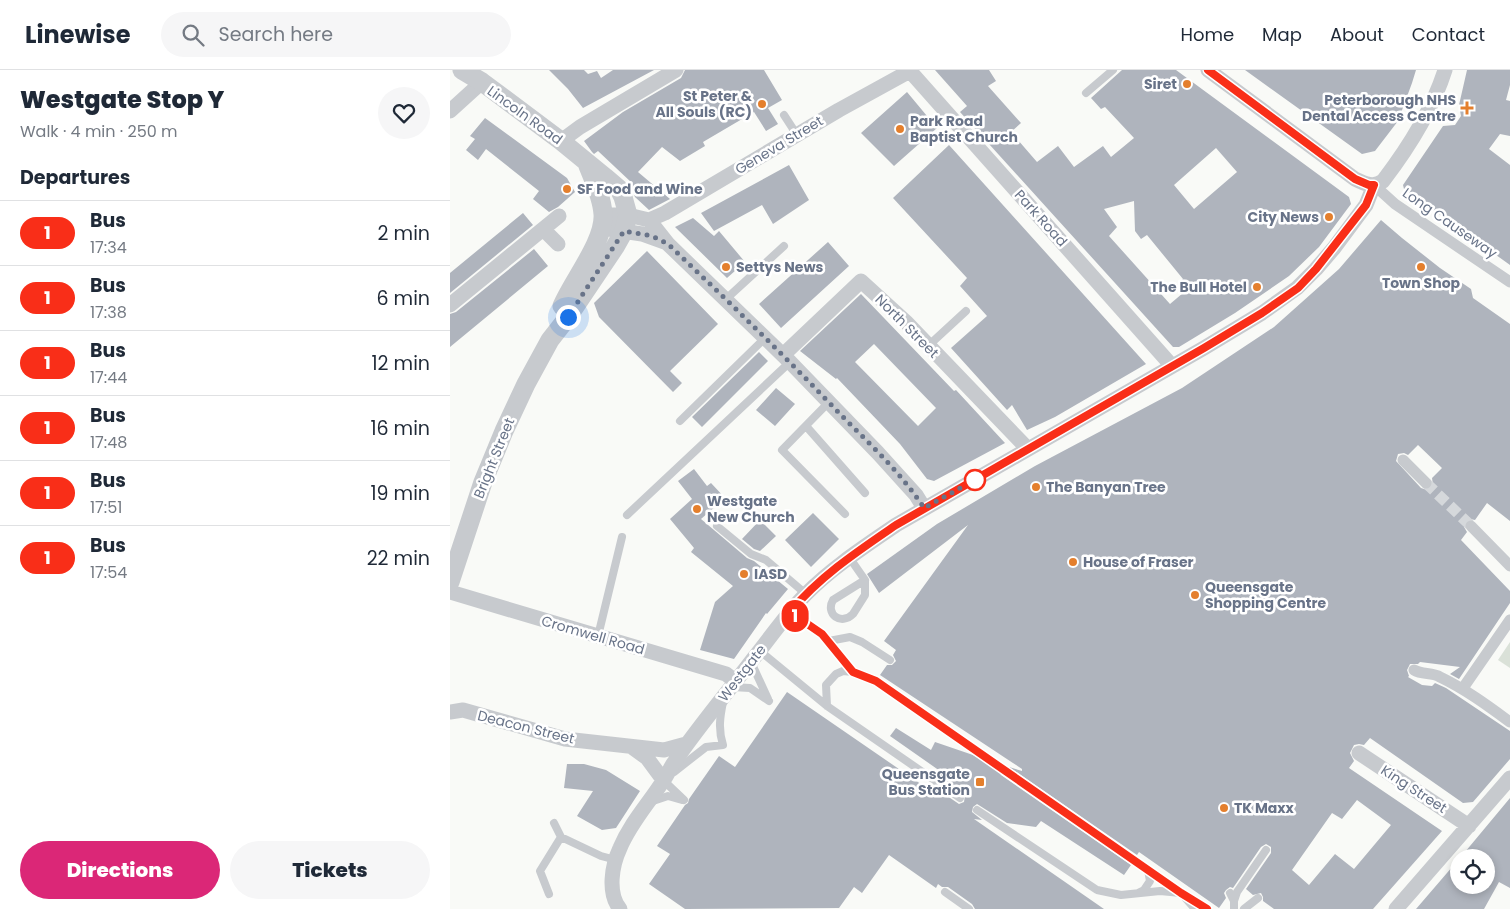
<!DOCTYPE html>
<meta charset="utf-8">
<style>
:root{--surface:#fff;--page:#f6f6f7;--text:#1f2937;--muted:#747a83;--line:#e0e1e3;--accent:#db2777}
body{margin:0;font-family:Poppins,sans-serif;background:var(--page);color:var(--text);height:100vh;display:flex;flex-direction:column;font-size:19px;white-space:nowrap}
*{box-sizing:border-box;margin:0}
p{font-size:16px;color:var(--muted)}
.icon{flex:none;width:28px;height:28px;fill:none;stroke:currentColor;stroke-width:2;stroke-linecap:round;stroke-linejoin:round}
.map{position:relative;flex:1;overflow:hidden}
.drawer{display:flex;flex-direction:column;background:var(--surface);width:450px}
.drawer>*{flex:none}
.badge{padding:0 10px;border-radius:16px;font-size:18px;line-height:32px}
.tools{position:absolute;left:1000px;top:779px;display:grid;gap:10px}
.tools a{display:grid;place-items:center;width:45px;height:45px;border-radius:50%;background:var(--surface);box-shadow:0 2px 8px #0003;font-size:25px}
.you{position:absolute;width:25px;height:25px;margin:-12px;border:4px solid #fff;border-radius:50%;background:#1a73e8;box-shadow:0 0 0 8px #1a73e833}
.map>.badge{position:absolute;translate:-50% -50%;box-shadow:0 0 0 2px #fff}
h2{padding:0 20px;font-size:19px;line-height:45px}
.round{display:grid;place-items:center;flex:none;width:52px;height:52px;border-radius:26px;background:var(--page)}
.overview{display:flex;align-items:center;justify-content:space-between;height:85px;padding:0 20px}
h1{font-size:24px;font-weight:800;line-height:38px}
.primary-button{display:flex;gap:10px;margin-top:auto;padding:10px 20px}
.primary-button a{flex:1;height:58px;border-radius:30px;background:var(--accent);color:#fff;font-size:20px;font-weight:800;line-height:58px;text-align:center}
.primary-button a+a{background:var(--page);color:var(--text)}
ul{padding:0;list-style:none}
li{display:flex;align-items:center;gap:15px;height:65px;padding:0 20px;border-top:1px solid var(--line)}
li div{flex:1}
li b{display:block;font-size:19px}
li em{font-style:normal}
li .badge{min-width:55px;font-weight:700;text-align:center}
header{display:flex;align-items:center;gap:30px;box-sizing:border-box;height:70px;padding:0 25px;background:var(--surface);border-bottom:1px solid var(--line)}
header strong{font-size:24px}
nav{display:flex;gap:28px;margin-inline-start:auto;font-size:18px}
.search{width:350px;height:45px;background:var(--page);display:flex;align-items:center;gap:12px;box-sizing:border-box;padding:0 18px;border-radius:28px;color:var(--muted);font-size:19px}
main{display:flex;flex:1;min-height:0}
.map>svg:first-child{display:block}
.green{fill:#dae1d8}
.building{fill:#afb4bd;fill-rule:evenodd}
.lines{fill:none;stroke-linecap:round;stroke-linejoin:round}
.pedestrian-tunnel{stroke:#d5d8db;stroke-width:11;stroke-dasharray:11 5.5;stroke-linecap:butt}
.service{stroke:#c7cace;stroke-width:8}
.pedestrian{stroke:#c7cace;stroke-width:11}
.minor{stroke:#c7cace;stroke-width:15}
.tertiary{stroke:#c7cace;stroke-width:19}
.line-casing{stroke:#fff;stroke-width:11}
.line{stroke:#f92e18;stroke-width:8}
.walk{stroke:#687388;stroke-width:5;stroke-dasharray:0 9}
.poi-dot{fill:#e47f2d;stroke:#fff;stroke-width:2}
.stop-dot{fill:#fff;stroke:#f92e18;stroke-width:2.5}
.labels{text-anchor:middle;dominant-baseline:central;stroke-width:5;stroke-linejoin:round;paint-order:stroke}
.poi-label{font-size:14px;font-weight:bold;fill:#687388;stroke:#fff;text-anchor:start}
.street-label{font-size:14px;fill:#687388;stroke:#fff}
</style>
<header>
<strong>Linewise</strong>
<div class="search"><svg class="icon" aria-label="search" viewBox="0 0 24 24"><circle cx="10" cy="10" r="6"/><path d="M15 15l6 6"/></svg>Search here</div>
<nav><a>Home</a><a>Map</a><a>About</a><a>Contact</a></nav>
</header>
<main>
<section class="drawer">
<div class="overview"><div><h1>Westgate Stop Y</h1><p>Walk · 4 min · 250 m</p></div><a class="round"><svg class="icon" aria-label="heart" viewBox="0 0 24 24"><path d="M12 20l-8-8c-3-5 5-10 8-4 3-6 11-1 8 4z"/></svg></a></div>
<h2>Departures</h2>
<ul>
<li><span class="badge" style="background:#f92e18;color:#fff">1</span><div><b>Bus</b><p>17:34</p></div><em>2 min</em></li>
<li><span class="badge" style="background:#f92e18;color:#fff">1</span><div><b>Bus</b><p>17:38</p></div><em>6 min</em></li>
<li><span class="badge" style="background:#f92e18;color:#fff">1</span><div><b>Bus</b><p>17:44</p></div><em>12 min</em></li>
<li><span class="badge" style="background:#f92e18;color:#fff">1</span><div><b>Bus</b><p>17:48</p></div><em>16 min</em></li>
<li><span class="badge" style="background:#f92e18;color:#fff">1</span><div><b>Bus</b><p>17:51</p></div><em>19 min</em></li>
<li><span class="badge" style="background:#f92e18;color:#fff">1</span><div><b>Bus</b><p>17:54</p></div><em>22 min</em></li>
</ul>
<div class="primary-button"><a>Directions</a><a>Tickets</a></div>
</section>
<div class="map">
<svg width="1060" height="839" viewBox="0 0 1060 839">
<rect width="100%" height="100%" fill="#f9faf7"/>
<!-- green -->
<path class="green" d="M1060 572V598L1048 590Z"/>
<!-- building -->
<path class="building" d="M99 0H134L138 4 147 1 151 8 163 0H204L133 38 118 19Z
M235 0H314L332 30 318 38 328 54 316 61 304 42 253 72 255 76 230 91 212 77 188 102 220 129 199 140 185 127 180 115 182 113 148 81 144 84 142 82 134 71 173 42 231 8Z
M485 0H539L546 11 538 16 571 53 561 62 587 92 608 76 624 97 653 76 661 87 684 68 655 37 651 39 641 28 672 0H726L899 127 901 134 869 177 839 206 785 243 729 277H723L510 42 517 36ZM766 78 787 102 744 139 724 115ZM684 131 685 161 691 169 697 165 733 209 727 215 733 223 720 234 659 166 667 157 654 139Z
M795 0H966L962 13 948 51 925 81 912 84Z
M1017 0H1060V15L1056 30 1060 31V66L1050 64 1039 79 1060 95V195L954 119 953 115 993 56 1005 55 1011 46 1009 35Z
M457 22 487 58 444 96 411 63Z
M35 48 117 108 125 122 108 137 99 142 83 129 89 121 36 79 28 90 16 80 25 69 20 66Z
M499 75 696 294 605 347 577 360 562 335 557 340 501 278 537 246 510 216 517 208 443 128Z
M339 95 359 130 323 154 312 135 264 161 251 143Z
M73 143 83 155 0 223V203Z
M243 148 264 166 269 161 295 192 277 208 225 157Z
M931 150 952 168 990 198 1021 219 1023 228 1060 254V451L1037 433 1025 450 1020 449 1015 451 1014 457 1017 462 1011 470 1060 521V533L1009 609 1000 604 1010 597 970 592 968 594H960L957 600 959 606 958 607 972 615 982 616 985 613 996 618 1060 661V689L1023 732 1013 733 920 668 914 675 909 674 904 675 900 683 904 691 899 698 992 761 923 839H824L813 831V827L811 823 803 825 796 819 821 783V777L816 774 811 777 783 818 780 817 776 820 774 823 776 828 769 838 689 782 687 785 559 697 572 701V699L430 605 437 595H442L446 591 443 585 446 580 434 571 518 455 429 523 417 504 487 454 585 396 732 318 824 257 889 199ZM968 375 992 398 982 408 983 415 977 420 971 418 946 391 948 384 954 383 958 385ZM907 730 941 755 904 799 885 784 859 815 842 800 882 743 892 749Z
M378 172 399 196 331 258 309 234Z
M84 179 98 196 0 277V244L6 242Z
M197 181 268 254 220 301 232 313 223 322 149 247 144 233Z
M411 224 504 321 506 320 555 373 484 411 477 409 450 374 387 308 386 309 350 281ZM424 274 486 338 468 356 405 292Z
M309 282 318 291 252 357 242 347Z
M326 318 345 334 325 356 306 340Z
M244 399 257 416 261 413 275 428 251 449 297 488 304 491 338 519 317 544 316 543 284 589 250 580 265 532 283 516 241 482 244 478 220 449 242 429 228 411Z
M363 443 389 469 361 497 335 470Z
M310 450 326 466 310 481 304 479 292 469Z
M337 622 478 719 481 715 509 734 514 732 515 725 487 706 490 701 440 666 446 658 481 680 485 672 523 685 538 694 544 692 553 695 548 699 551 705 681 795 674 805 591 751 586 757 557 753 527 734 523 737 522 742 532 750 524 749 654 839H525L522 834 498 817H492L488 814 486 818 439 785 412 823 404 817 389 838 235 839 199 814 220 784 207 776 235 735 238 733 239 729 269 686 285 697Z
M117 694H134L156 700 190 721 166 758 152 760 127 746 143 721 114 718Z
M1060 728V818L1049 812 1034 839H966L1009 789V815H1036V788H1010Z"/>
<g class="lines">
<!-- pedestrian-tunnel -->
<path class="pedestrian-tunnel" d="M976 413 1021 456"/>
<!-- service -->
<path class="service" d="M636 23 663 0
M334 45 347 65
M276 229 334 176
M478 276 516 241
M379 332 332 380 395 444
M230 351 315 268
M356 356 415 423
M177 445 340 292
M267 456 301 484 316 490 356 524
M399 487 415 510
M415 510V525L403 544C391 556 375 544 383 530Z
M340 542 372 564 403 602
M148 566 172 467
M379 571 400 567 412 572 440 590
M310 581 377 636 510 728
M301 592 318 629
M282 617 300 618 319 631
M377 636 376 615 386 604 393 601 403 602 426 611 539 689
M554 700 729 821
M224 702 256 677 273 675C268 659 270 647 273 632
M215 709 214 711 234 730
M203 731 218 726 232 730
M527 740 647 820 671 825 710 821 731 823 745 839
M104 753 111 767
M111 767 151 786 166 790
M495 822 519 839
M688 823 694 820 700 811 698 800
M780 823 784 831V839
M99 824 90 801 111 767
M739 828 757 839
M784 831 787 822 816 780
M794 839 808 828"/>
<!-- pedestrian -->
<path class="pedestrian" d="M924 115 945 134 1060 212
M953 390 976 413
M1021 456 1060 496
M964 600C972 605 982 602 990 607 1015 619 1037 635 1060 652
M1013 618 1060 550"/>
<!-- minor -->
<path class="minor" d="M459 0 722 296
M758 0 905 109C915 114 924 118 933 111 959 77 982 41 995 0
M0 41 32 12
M111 71 130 57 226 0
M153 145H178L199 150 218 174 340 292 428 383 466 425 474 438
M199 150 215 143 389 40 460 1
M152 158 192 164 217 173
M93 159 108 174
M0 235 109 146
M333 285 411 211 456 252 578 379
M0 522 276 604 285 611
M0 642 13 640 115 669 214 680 236 674
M183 678 197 688 214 711
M909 683 1019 756
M170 839C157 823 162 795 170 778 181 752 199 733 213 711 218 705 220 697 225 691 249 656 277 623 303 589 321 567 336 544 356 524 383 497 414 477 446 455L754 278 812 243 847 218 866 199 884 178 916 135 924 115
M946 839 1060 708"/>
<!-- tertiary -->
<path class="tertiary" d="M112 236C123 210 155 171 153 144 152 127 144 111 138 96
M0 512 33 412 54 361 76 314 100 270 118 247 165 177 174 161 178 145 173 127 169 119 155 107 111 71 32 12 12 0"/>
</g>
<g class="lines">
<!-- line casing -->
<g class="line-casing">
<path id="line" d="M757 839 731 823 426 611 403 602 372 564 340 542C370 506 408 481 446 455L754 278 812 243 848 218 866 199 916 135 924 115H919L905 109 758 0"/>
</g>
<!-- line -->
<use href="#line" class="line"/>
<!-- walk -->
<path class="walk" d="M118 247 174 161 202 166 218 174C277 230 335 286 391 345 420 374 452 404 474 438L525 410"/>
</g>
<!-- markers -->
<g class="poi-dot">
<circle cx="737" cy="14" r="5"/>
<circle cx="312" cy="34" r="5"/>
<path d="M1014.5 30.5h5v5h5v5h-5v5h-5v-5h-5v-5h5z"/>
<circle cx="450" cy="59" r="5"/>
<circle cx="117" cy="119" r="5"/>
<circle cx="879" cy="147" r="5"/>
<circle cx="276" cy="197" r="5"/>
<circle cx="971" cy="197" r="5"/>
<circle cx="807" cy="217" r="5"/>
<circle cx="586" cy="417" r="5"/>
<circle cx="247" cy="439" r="5"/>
<circle cx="623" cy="492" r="5"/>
<circle cx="294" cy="504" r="5"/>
<circle cx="745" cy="525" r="5"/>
<rect x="525" y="707" width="10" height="10" rx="2.5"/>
<circle cx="774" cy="738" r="5"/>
</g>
<circle class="stop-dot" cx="525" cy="410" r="10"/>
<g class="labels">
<!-- poi labels -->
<g class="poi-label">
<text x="727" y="14" text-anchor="end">Siret</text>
<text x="302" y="26" text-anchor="end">St Peter &amp;<tspan x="302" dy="16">All Souls (RC)</tspan></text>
<text x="1006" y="30" text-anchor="end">Peterborough NHS<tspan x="1006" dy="16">Dental Access Centre</tspan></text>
<text x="460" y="51">Park Road<tspan x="460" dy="16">Baptist Church</tspan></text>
<text x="127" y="119">SF Food and Wine</text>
<text x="869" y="147" text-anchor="end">City News</text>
<text x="286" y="197">Settys News</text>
<text x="971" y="213" text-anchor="middle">Town Shop</text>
<text x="797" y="217" text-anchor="end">The Bull Hotel</text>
<text x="596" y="417">The Banyan Tree</text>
<text x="257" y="431">Westgate<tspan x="257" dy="16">New Church</tspan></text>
<text x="633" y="492">House of Fraser</text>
<text x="304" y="504">IASD</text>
<text x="755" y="517">Queensgate<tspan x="755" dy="16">Shopping Centre</tspan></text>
<text x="520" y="704" text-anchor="end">Queensgate<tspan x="520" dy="16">Bus Station</tspan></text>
<text x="784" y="738">TK Maxx</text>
</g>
<!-- street labels -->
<g class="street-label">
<text transform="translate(75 45) rotate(36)">Lincoln Road</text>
<text transform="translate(329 75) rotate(-31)">Geneva Street</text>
<text transform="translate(591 148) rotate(48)">Park Road</text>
<text transform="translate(1000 153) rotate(35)">Long Causeway</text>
<text transform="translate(457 256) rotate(45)">North Street</text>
<text transform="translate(44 388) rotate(-68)">Bright Street</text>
<text transform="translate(143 565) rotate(16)">Cromwell Road</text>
<text transform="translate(292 603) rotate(-52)">Westgate</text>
<text transform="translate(76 657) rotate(14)">Deacon Street</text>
<text transform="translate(964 719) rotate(33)">King Street</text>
</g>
</g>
</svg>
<div class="tools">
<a><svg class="icon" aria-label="locate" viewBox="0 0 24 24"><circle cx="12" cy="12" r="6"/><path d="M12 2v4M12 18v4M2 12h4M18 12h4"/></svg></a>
</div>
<div class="you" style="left:118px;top:247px"></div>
<b class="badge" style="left:345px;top:546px;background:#f92e18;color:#fff">1</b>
</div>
</main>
